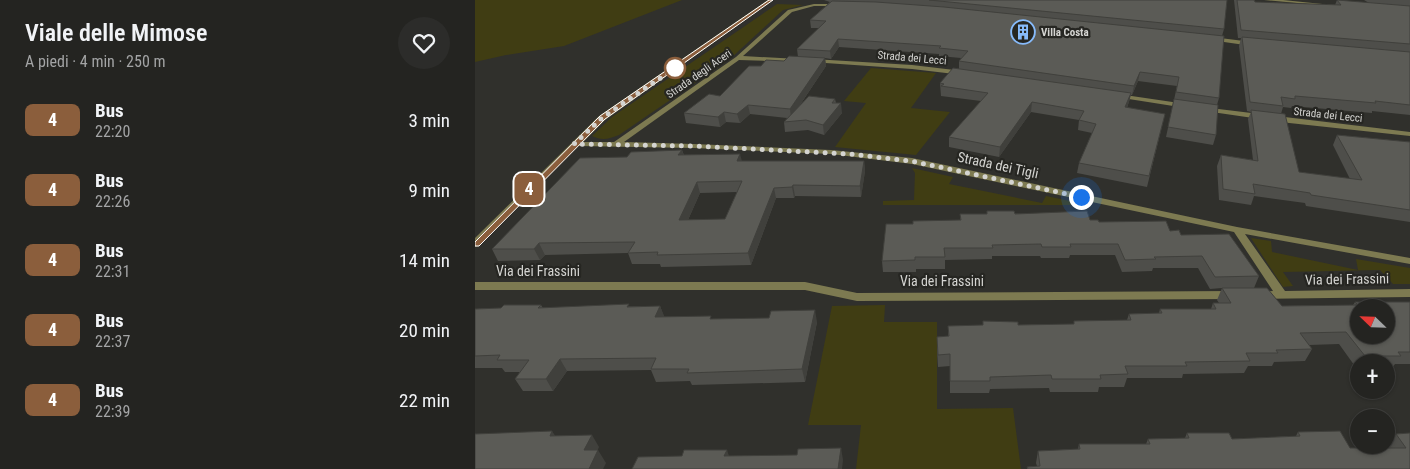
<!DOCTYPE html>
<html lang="it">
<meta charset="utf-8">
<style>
:root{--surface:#242421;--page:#2c2c2a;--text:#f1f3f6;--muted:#a3a4a5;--line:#41413f}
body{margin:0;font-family:"Roboto Condensed",sans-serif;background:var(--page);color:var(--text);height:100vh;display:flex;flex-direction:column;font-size:19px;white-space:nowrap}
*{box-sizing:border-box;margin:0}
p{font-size:16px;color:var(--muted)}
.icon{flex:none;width:28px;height:28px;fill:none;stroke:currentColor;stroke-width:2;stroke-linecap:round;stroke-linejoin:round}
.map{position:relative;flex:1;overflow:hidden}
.drawer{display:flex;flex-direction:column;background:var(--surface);width:475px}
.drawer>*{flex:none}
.badge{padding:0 10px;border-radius:8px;font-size:18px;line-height:32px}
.needle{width:32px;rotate:293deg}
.fabs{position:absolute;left:875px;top:299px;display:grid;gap:10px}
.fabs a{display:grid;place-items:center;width:45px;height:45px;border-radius:50%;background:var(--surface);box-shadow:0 1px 4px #0004,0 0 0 1px var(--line);font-size:25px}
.you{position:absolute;width:25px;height:25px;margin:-12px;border:4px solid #fff;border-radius:50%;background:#1a73e8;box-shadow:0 0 0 8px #1a73e833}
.map>.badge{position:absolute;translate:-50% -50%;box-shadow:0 0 0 2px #fff}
.round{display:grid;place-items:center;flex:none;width:52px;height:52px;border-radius:26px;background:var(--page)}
.overview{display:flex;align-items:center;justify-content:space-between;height:85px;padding:0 25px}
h1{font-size:24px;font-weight:600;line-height:38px}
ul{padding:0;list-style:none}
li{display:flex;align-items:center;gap:15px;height:70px;padding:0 25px}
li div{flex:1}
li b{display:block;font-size:19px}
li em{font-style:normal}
li .badge{min-width:55px;font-weight:700;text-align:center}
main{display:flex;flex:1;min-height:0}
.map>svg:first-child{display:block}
.green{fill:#403d13}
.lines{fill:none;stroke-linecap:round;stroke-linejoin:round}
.street{fill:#7d7a51;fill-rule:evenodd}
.wall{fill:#4e4e4a;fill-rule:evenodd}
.shaded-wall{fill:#40403c}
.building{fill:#5b5b56;stroke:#40403c;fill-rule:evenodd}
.line{fill:#8b5e3c;stroke:#fff}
.walk{stroke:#d4d4d1;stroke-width:5;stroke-dasharray:0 9}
.stop-dot{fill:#fff;stroke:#8b5e3c;stroke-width:2.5}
.labels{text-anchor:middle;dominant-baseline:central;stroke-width:4.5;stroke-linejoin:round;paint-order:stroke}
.far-poi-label{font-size:11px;font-weight:bold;fill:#d4d4d1;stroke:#262622;text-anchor:start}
.far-street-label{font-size:11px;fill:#d4d4d1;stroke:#262622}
.street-label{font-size:14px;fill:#d4d4d1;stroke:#262622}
</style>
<main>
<section class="drawer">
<div class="overview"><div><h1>Viale delle Mimose</h1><p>A piedi · 4 min · 250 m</p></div><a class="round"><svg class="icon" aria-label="heart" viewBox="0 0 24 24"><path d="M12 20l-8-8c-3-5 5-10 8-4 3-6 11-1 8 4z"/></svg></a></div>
<ul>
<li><span class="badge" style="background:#8b5e3c;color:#fff">4</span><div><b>Bus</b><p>22:20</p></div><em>3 min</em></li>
<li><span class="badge" style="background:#8b5e3c;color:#fff">4</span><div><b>Bus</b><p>22:26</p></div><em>9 min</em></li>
<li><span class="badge" style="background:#8b5e3c;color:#fff">4</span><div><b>Bus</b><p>22:31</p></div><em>14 min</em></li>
<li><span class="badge" style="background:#8b5e3c;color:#fff">4</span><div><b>Bus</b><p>22:37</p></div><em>20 min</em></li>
<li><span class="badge" style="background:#8b5e3c;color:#fff">4</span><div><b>Bus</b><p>22:39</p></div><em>22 min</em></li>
</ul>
</section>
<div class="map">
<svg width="935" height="469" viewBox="0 0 935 469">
<rect width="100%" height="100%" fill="#30302c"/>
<!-- green -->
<path class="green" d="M0 0H207L89 46 31 55 0 62Z
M302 4 328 5 308 10 255 59 144 135C134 139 127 141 117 136L137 117Z
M396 68 461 73 436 108 475 112 441 155 360 147 391 103 369 101Z
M437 168 478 177 474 184 567 203 571 196 614 205H408V201L439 200 440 173Z
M776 238 796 241 797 252 883 270 881 259 935 268V284H918L905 270 808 272 818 286 808 287Z
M410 305 409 322H462V409L538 408 546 469H381L386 425H333L357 306Z"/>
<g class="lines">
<!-- street -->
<path class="street" d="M293 0H298L130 120 108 142H139L261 57 313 10 339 4H364L366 6H339L317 12 268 56 324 59 327 61 326 62 264 60 149 142 219 144 356 150 437 158 762 227 935 258V264L770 234 810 291 935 289V297L785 299 781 298 779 295 781 292 798 291 759 232 437 164 356 154 219 148 103 146 4 246 0 247V238L124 116Z
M789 0H808L867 6 865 7Z
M737 37 777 42 780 44 777 46 735 40V38Z
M338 59 437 65 488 71 491 73 488 75 437 69 336 62 335 61Z
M643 94 711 104 715 106 711 108 641 97V95Z
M727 107 935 132V136L805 122 730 111 726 109Z
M0 282H330L382 293 758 291 762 292 764 295 762 298 758 299 382 301 330 290H0Z"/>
</g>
<!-- wall -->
<path class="wall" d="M349 0H752L749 29 747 36 744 98 742 105 741 135 738 145 691 137 702 86 663 81 657 95H656L652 108 690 114 672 187 602 173 604 163 617 133 603 130 604 120 556 112 524 157 474 147V137L506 101 466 96 465 83 484 69V61L486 58 464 56V54L364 47 356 59 350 58 351 66 325 105 360 99 361 103 367 113 349 135 333 130 310 132 309 122 312 118 275 114 265 123 251 122 245 127 211 123 209 113 245 96 286 66 309 61 323 57 322 49 344 28H336L335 20 355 2Z
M759 0H779L780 2 860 5 862 0 894 3 889 0H935V115L897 111V113L817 106 816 108 808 107 806 114 824 172 875 179 858 145 862 135 935 142V222L831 206 830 203 779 196 776 205 744 200 742 166 746 155 778 160 773 119 776 112 772 111 764 46 766 38H763Z
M207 150 209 155 267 161H389L390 171 386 197 320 196 319 198H301L276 265 186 267 185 264H157L153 253 70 255 65 260 23 261 17 249 152 157ZM262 192 250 219 213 220 225 193Z
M512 211 615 220 624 222 695 231 706 235 784 276 779 288 807 306 878 305 880 302H935V364H920L917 368H911V362H884V368L882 369 864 344 834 345 837 349 830 361 799 362 797 366H773L769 373 708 374 707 378H652L649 387H624L623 392H575L574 388 515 389 514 393H475V366L463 367 462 349V337L473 336V326L599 324V321L652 320 654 314 684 313 685 309H736L738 303H744L742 300 747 288 735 289 723 268H678L677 271 647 272 640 255H595L594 258H566L565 256H517V259L470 260V269H441V272H408L407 261 438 224 485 220V214H512Z
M66 305 68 308 185 306 189 317 238 319 342 322 330 382 217 385 215 381 181 382 176 370 92 371 78 391H48L40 379 45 372H30L27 368H0V309L26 308Z
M823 432 875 448H913L911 446 921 434 935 433V469H552V467L562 466 561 463 563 451 603 449 604 444H671L673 439 710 438 712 433 757 439 821 436Z"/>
<!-- shaded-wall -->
<path class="shaded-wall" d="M363 39 364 47 356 59 355 51Z
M350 58 351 66 316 118 315 109Z
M665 72 663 81 657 95 659 86Z
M656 93 654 102 648 117 650 107Z
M557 102 556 112 524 157 525 147Z
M366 103 367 113 349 135 348 125Z
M273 105 275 114 265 123 262 114Z
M249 112 251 122 245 127 243 117Z
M207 150 210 160 203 155Z
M265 154 268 165 262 161Z
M389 161 390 171 386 197 385 186Z
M222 182 225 193 208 231 204 220Z
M318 185 320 196 319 198 317 187Z
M299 188 301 198 276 265 273 253Z
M64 243 70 255 65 260 59 249Z
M185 306 190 318 180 317Z
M340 310 342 322 330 382 327 369Z
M85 359 92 371 78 391 71 379Z
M77 431 85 443 75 436Z
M117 435 124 447 117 463 109 450Z
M366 448 368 460 367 469H363Z
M123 450 131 463 128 469H114Z
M252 450 256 462 249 456Z"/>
<!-- building -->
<path class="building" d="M454 0H752L749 29Z
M762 0H779L780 2 866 5 862 0 935 6V44L766 30Z
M357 1 401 2 469 7 749 36 744 98 701 92 704 77 665 72 659 86 484 61 493 51 464 48 466 46 363 39 355 51 322 49 351 21 335 20Z
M767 37 935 52V105L900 101 901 103 820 96V99L806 97 808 106 775 102Z
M314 56 350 58 315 109 273 105 262 114 249 112 243 117 209 113 234 94 245 96 274 66H286L291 60 309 61Z
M478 68 656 93 650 107 690 114 674 176 604 163 621 124 604 120 609 111 557 102 525 147 474 137 513 93 466 86 469 84 465 83Z
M334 96 360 99 357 103H366L348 125 331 120 309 122Z
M699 99 743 105 741 135 693 127Z
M776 110 810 114 824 172 887 180 862 135 935 142V210L836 195 835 193 778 184 780 194 748 189 746 155 783 161Z
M207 150 203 155 265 154 262 161H389L385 186 318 185 317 187 299 188 273 253 182 255 183 252 153 253 160 242 64 243 59 249H17L105 158 152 157 156 152ZM267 181 250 219 204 220 222 182Z
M512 211H539L540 214 612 211 615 220H623L624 222 691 221 695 231 704 230 706 235 754 234 784 276 740 277 727 256 679 257 681 259 650 260 643 244H595L596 247H567L566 244 517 245 518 248H469L470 257H440V260L407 261 411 224H438V221L486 220 485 214H512Z
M747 288H792L807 306 883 305 880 302H935V352H923L926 356H890L871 332 825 333 837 349 801 350 803 353H771L775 361 710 362 712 366H650L653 374 625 375 626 379H577L576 375 515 377V381H475V354L463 355 462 337 474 336 473 326 508 325V321L543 322V325L599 324V321L656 320 654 314 687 313 685 309H741L738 303H756ZM884 308H911V335H884Z
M154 304 152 307 185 306 180 317 236 316 235 319 294 318 296 311 340 310 327 369 212 373 214 369H176L181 358 85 359 71 379H40L54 360H22L25 355 0 356V309L26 308 29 305H66L63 308Z
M77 431 75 436 117 435 109 450H123L114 469H0V434Z
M865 431 875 448H931L921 434 935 433V469H553L552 467 565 466 563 451 605 449 604 444H675L673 439 714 438 712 433H754L757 439 825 436 823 432Z
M366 448 363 469H157L163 457 207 456 209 450H252L249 456 322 455 323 449Z"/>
<!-- line -->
<path class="line" d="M294 0H298L130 119 4 246H0V242L125 116Z"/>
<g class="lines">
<!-- walk -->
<path class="walk" d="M200 68 127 118 99 144 219 146 374 154 436 161 606 197"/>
</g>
<!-- icons -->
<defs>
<g id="building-ring" transform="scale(1.25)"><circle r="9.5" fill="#262622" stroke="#87bbfb" stroke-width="1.5"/><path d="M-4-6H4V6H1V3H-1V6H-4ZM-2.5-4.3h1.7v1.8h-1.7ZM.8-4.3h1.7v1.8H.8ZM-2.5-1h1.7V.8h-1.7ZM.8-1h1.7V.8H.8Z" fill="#87bbfb"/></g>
</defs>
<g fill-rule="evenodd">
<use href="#building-ring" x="548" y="32"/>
</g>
<!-- markers -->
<circle class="stop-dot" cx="200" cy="68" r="10"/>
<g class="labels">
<!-- far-poi labels -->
<g class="far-poi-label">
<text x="566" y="32">Villa Costa</text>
</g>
<!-- far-street labels -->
<g class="far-street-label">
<text transform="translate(437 58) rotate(5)">Strada dei Lecci</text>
<text transform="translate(224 74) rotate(-35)">Strada degli Aceri</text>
<text transform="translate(853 115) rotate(6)">Strada dei Lecci</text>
</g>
<!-- street labels -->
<g class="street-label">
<text transform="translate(523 165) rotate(12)">Strada dei Tigli</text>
<text x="63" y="271">Via dei Frassini</text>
<text transform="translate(872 279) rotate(-1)">Via dei Frassini</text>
<text x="467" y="281">Via dei Frassini</text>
</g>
</g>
</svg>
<div class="fabs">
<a><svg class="needle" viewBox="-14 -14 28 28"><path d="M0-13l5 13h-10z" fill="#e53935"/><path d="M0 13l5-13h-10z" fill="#a3a4a5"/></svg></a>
<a>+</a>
<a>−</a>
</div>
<div class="you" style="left:606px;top:197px"></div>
<b class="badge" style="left:54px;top:189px;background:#8b5e3c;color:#fff">4</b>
</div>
</main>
